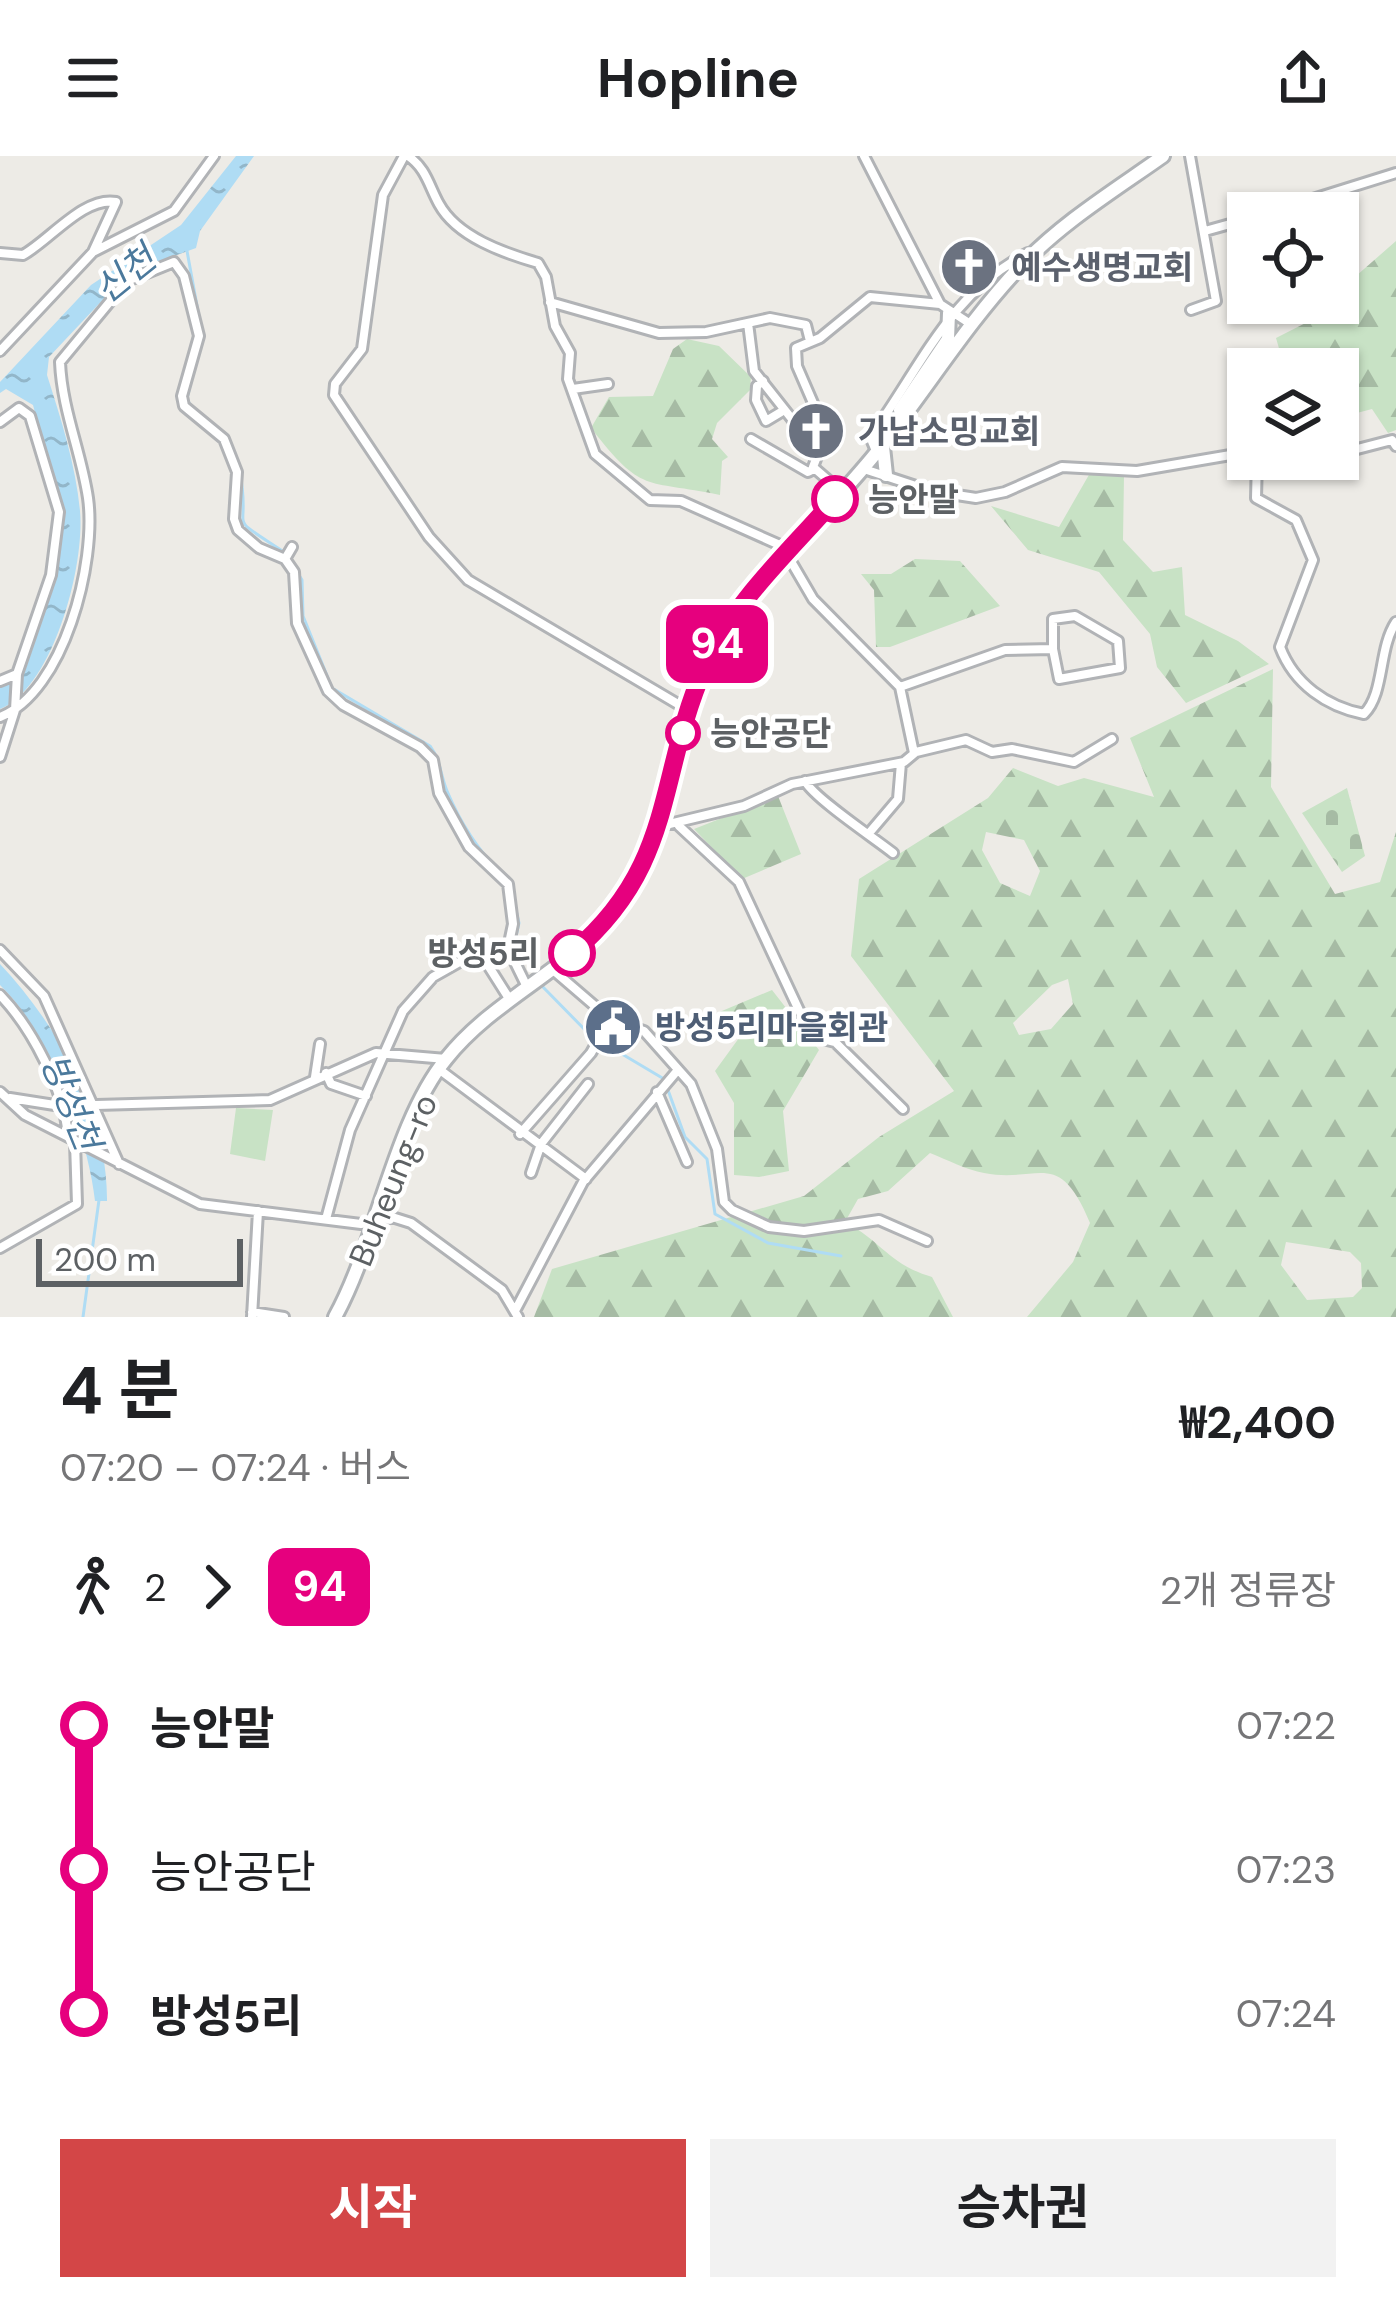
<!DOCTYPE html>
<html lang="ko">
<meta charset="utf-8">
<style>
:root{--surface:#fff;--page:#f2f2f2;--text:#202124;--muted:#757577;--accent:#d34647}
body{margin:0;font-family:"DM Sans","Noto Sans KR",sans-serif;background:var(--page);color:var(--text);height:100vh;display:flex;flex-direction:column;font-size:45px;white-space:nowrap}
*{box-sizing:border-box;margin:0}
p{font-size:39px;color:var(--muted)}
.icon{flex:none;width:66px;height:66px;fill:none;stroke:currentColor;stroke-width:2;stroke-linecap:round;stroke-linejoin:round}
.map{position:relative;height:1161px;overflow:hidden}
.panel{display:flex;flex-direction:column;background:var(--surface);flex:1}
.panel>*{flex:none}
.badge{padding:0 24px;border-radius:18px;font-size:42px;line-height:78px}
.tools{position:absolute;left:1227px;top:36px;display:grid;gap:24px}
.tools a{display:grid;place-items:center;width:132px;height:132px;border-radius:0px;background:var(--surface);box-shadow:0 3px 9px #0004;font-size:60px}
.scale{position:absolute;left:36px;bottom:30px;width:207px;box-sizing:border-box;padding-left:12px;border:6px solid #5d6164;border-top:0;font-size:33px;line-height:42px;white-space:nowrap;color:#5d6164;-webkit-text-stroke:9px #fff;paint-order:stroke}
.map>.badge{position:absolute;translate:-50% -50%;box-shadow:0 0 0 6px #fff}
.legs{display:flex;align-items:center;gap:18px;height:132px;padding:0 60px;font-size:39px}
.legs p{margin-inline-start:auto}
.headline{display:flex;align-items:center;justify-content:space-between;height:204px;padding:0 60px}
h1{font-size:66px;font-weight:700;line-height:90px}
.button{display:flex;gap:24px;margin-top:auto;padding:24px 60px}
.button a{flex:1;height:138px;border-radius:0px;background:var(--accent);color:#fff;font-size:48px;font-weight:700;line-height:138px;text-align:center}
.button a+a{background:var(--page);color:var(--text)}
ul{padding:0 60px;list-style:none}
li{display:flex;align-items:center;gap:42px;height:144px;font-size:45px}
li i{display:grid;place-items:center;width:18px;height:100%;margin:0 15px;background:currentColor}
li i::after{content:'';width:30px;height:30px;margin:-15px;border:9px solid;border-radius:50%;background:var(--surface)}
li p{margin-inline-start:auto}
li:first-child i{background:linear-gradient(#0000 50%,currentColor 0)}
li:last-child i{background:linear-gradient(currentColor 50%,#0000 0)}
header{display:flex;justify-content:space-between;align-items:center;height:156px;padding:0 60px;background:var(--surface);font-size:54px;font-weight:700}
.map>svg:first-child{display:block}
.green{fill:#c8e2c5}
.forest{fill:url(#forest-firs);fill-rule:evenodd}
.cemetery{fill:url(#cemetery-stones)}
.water{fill:url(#water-ripples)}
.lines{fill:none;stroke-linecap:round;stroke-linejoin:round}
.stream{stroke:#afdcf4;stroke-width:3}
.minor-casing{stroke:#b1b3b6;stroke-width:14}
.secondary-casing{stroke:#b0b3b6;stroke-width:18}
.minor{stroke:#fff;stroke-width:8}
.secondary{stroke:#fff;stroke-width:12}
.line-1-casing{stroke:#fff;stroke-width:27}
.line-1{stroke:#e6007e;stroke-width:18}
.stop-1-dot{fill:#fff;stroke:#e6007e;stroke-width:6}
.labels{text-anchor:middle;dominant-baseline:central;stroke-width:9;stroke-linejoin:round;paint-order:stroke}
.worship-label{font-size:33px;font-weight:bold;fill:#5b616d;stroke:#fff;text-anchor:start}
.stop-label{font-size:33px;font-weight:bold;fill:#5d6164;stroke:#fff;text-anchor:start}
.service-label{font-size:33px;font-weight:bold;fill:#4e5e75;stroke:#fff;text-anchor:start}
.street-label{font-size:33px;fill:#5d6164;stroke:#fff}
.water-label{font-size:36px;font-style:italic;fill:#4b799c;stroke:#fff}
</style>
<header><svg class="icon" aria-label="menu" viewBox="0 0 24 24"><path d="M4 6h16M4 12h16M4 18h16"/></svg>Hopline<svg class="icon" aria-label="share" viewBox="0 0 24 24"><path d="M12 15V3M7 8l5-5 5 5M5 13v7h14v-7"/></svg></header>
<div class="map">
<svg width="1396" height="1161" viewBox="0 0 1396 1161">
<defs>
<pattern id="forest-firs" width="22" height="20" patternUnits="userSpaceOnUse" patternTransform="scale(3)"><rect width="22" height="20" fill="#c8e2c5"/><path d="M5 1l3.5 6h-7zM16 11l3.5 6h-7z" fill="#a6bba4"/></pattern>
<pattern id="cemetery-stones" width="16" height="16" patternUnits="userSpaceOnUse" patternTransform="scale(3)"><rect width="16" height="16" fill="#c8e2c5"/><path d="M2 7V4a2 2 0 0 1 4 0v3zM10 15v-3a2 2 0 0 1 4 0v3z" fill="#a6bba4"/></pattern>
<pattern id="water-ripples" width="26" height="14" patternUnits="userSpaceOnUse" patternTransform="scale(3)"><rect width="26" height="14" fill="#afdcf4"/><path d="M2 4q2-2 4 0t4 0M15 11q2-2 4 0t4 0" fill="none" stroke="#92b6c9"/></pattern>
</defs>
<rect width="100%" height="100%" fill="#edebe6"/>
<!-- green -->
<path class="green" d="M236 952 273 954 265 1005 230 998Z"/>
<!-- forest -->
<path class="forest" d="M1396 85V274L1388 277 1372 253 1338 262V213H1285L1276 182 1339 150 1340 134Z
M687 183 719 190 751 221 750 234 717 267 712 283 728 301 722 305 720 339C644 323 643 339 591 272L609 241 653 240 673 193Z
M1090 317 1124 320 1123 384 1153 416 1182 411 1185 459 1238 485 1269 508 1186 547 1157 511 1150 478 1099 416 1028 394 991 350 1059 371Z
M915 403 960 405 1000 450 890 491H876L874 434 861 418H891Z
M1273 513 1271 631 1335 738 1380 726 1396 676V1161H1027L1073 1106 1090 1067C1058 990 1039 1028 984 1017 966 1014 948 1004 930 997L888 1035 858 1043 845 1066C883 1086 888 1108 932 1121L953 1161H534L552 1113 804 1040 879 981 954 935 851 800 859 723 988 642 1013 612 1058 630 1084 622 1154 641 1130 582ZM986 676 1024 684 1040 715 1030 740 1000 727 982 694ZM1068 823 1073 848 1051 873 1019 879 1013 867 1052 829ZM1286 1086 1350 1096 1361 1107 1362 1132 1353 1141 1307 1144 1281 1109Z
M778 640 801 698 742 723 694 673Z
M772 834 819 894 783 955 789 1015 759 1021 734 1019V947L715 915 739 882 733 864 710 860Z"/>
<!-- cemetery -->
<path class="cemetery" d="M1347 632 1365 700 1342 716 1302 657Z"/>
<!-- water -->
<path class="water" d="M236 0H254L200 75 196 92 128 117 49 201 47 219C61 263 76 310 80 355 85 410 53 532 0 553V531L24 518 56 422 64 366 33 249 6 233 0 237V226L91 129 181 69Z
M0 808C58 870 108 957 107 1045H95C88 979 48 875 0 829Z"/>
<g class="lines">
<!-- stream -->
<path class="stream" d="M187 95 202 177 187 243 193 254
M230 289 238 308
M240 317C252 381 222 355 284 396
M290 404 302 424 303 460 332 532 430 590C441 605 440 618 447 635 460 666 476 692 500 716
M510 728 519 767 514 789
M541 829 590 879 664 923 685 981 707 1003 715 1058 768 1087 841 1100
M83 1161 99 1044"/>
<!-- minor casing -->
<g class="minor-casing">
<path id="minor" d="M404 0 383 39 362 193 335 228 334 239 429 381 468 424 688 554
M408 0C426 12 429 30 439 48 457 81 504 97 538 107L546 121 555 170 570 197 568 223 595 298 650 344 681 345 782 390 813 443 900 531 914 597
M864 0 940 148 972 169
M1190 0 1216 145 1191 154
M1268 57 1396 17
M1205 75 1248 63
M0 97 23 99C50 84 84 40 116 46L93 96
M550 146 659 177 706 176 770 162 806 169 810 185
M748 167 754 215 818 296
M0 195 93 96 174 55 214 0
M763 225 757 230 756 244 766 265 781 256
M573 233 608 228
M0 266 19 252 30 260 59 356 51 419 17 518 15 554 0 601
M751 283 808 316 814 313
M876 295 871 283 876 273C923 206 952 136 1028 97
M1338 298 1392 284 1396 290
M1257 303 1256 342 1296 364 1313 404 1280 491C1294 528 1327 551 1364 558 1385 537 1378 493 1396 466
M1313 303H1323
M864 313 931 335 976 342 1005 336 1062 311 1137 315 1248 296
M842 336 813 311 826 277 797 210 796 192 820 182 870 141 940 148
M285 403 292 391
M0 525 17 518
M900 531 1005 494 1053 493 1059 523 1120 512 1118 485 1075 460 1053 463V493
M0 561C64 536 97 406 88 342 81 295 62 254 60 206L127 125 174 106 184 120 199 180 182 240 184 250 224 283 237 316 234 363 238 374 259 392 285 403 294 416 297 467 328 535 343 549 420 591 433 604 439 637 469 691 508 728 513 768 508 792 527 831
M805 625C814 642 874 682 893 697
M661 670 744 650 792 628 904 606 916 596 966 584 992 596 1012 593 1074 606 1112 583
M679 670 739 726 811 880 835 886 903 953
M870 676 898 643 901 607
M0 794 44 840 119 1008
M479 794 493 792 510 800
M553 814 610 863 644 875 691 928 717 993 724 1046 732 1054 769 1071 804 1075 879 1064 927 1085
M0 839C32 872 64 934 68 980
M440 914 586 1023
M326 917 331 928 366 940
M315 921 320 888
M0 936 25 959 200 1048 361 1068 392 1061 411 1067 502 1134 518 1161
M657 936 687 1006
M10 942 61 950 270 944 376 897 446 903
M520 978 591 897 610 863
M531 1017 541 988 588 928
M326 1063 350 974 403 855 433 821 479 795 510 844
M0 1092 77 1048 75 986
M516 1153 583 1026 677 915
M252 1156 284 1161
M252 1161 258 1055"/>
</g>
<!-- secondary casing -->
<g class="secondary-casing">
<path id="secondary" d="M900 254 948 183 949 157
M883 291 886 319
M335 1161C377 1085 394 967 446 903 499 836 588 807 632 732 674 659 669 572 709 500 752 424 821 365 876 297 925 236 966 168 1020 111 1061 67 1115 34 1163 0"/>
</g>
<!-- minor -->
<use href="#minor" class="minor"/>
<!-- secondary -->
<use href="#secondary" class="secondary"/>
</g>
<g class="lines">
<!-- line-1 casing -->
<g class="line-1-casing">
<path id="line-1" d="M572 797C677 708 656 621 705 510 732 447 791 394 835 343"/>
</g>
<!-- line-1 -->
<use href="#line-1" class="line-1"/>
</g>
<!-- icons -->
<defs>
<g id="church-disc" transform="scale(3)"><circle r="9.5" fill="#6b7280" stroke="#fff"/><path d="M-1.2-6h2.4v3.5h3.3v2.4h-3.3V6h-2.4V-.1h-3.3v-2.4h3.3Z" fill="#fff"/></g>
<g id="civic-disc" transform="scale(3)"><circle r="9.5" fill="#5c6f8a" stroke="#fff"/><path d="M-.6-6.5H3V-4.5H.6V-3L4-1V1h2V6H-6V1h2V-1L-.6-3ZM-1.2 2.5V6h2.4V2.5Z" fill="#fff"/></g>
</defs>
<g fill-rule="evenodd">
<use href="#church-disc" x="969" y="111"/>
<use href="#church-disc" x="816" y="275"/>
<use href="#civic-disc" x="613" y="871"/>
</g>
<!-- markers -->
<g class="stop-1-dot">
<circle cx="835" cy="343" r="21"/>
<circle cx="683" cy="577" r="15"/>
<circle cx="572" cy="797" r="21"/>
</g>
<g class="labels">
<!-- worship labels -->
<g class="worship-label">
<text x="1011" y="111">예수생명교회</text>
<text x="858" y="275">가납소밍교회</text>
</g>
<!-- stop labels -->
<g class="stop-label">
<text x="868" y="343">능안말</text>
<text x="710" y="577">능안공단</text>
<text x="539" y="797" text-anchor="end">방성5리</text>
</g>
<!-- service labels -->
<g class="service-label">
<text x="655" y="871">방성5리마을회관</text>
</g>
<!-- street labels -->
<g class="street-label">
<text transform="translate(393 1024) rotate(-68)">Buheung-ro</text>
</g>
<!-- water labels -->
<g class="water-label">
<text transform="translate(125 118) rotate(-39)">신천</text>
<text transform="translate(71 946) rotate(68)">방성천</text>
</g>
</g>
</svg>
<div class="tools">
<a><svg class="icon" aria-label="locate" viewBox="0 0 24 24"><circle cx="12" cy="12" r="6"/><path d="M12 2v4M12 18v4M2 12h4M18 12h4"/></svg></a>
<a><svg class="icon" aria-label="layers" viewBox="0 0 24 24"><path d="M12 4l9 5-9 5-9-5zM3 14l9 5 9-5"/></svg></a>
</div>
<div class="scale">200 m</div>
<b class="badge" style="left:717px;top:488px;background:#e6007e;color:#fff">94</b>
</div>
<section class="panel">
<div class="headline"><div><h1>4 분</h1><p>07:20 – 07:24 · 버스</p></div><b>₩2,400</b></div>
<div class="legs"><svg class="icon" aria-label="walk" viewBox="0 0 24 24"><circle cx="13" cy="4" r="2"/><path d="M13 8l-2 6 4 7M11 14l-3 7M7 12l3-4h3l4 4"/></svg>2<svg class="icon" aria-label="forward" viewBox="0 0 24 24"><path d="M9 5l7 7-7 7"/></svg><b class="badge" style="background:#e6007e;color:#fff">94</b><p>2개 정류장</p></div>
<ul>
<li><i style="color:#e6007e"></i><b>능안말</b><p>07:22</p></li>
<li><i style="color:#e6007e"></i><span>능안공단</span><p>07:23</p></li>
<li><i style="color:#e6007e"></i><b>방성5리</b><p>07:24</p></li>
</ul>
<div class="button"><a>시작</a><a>승차권</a></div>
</section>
